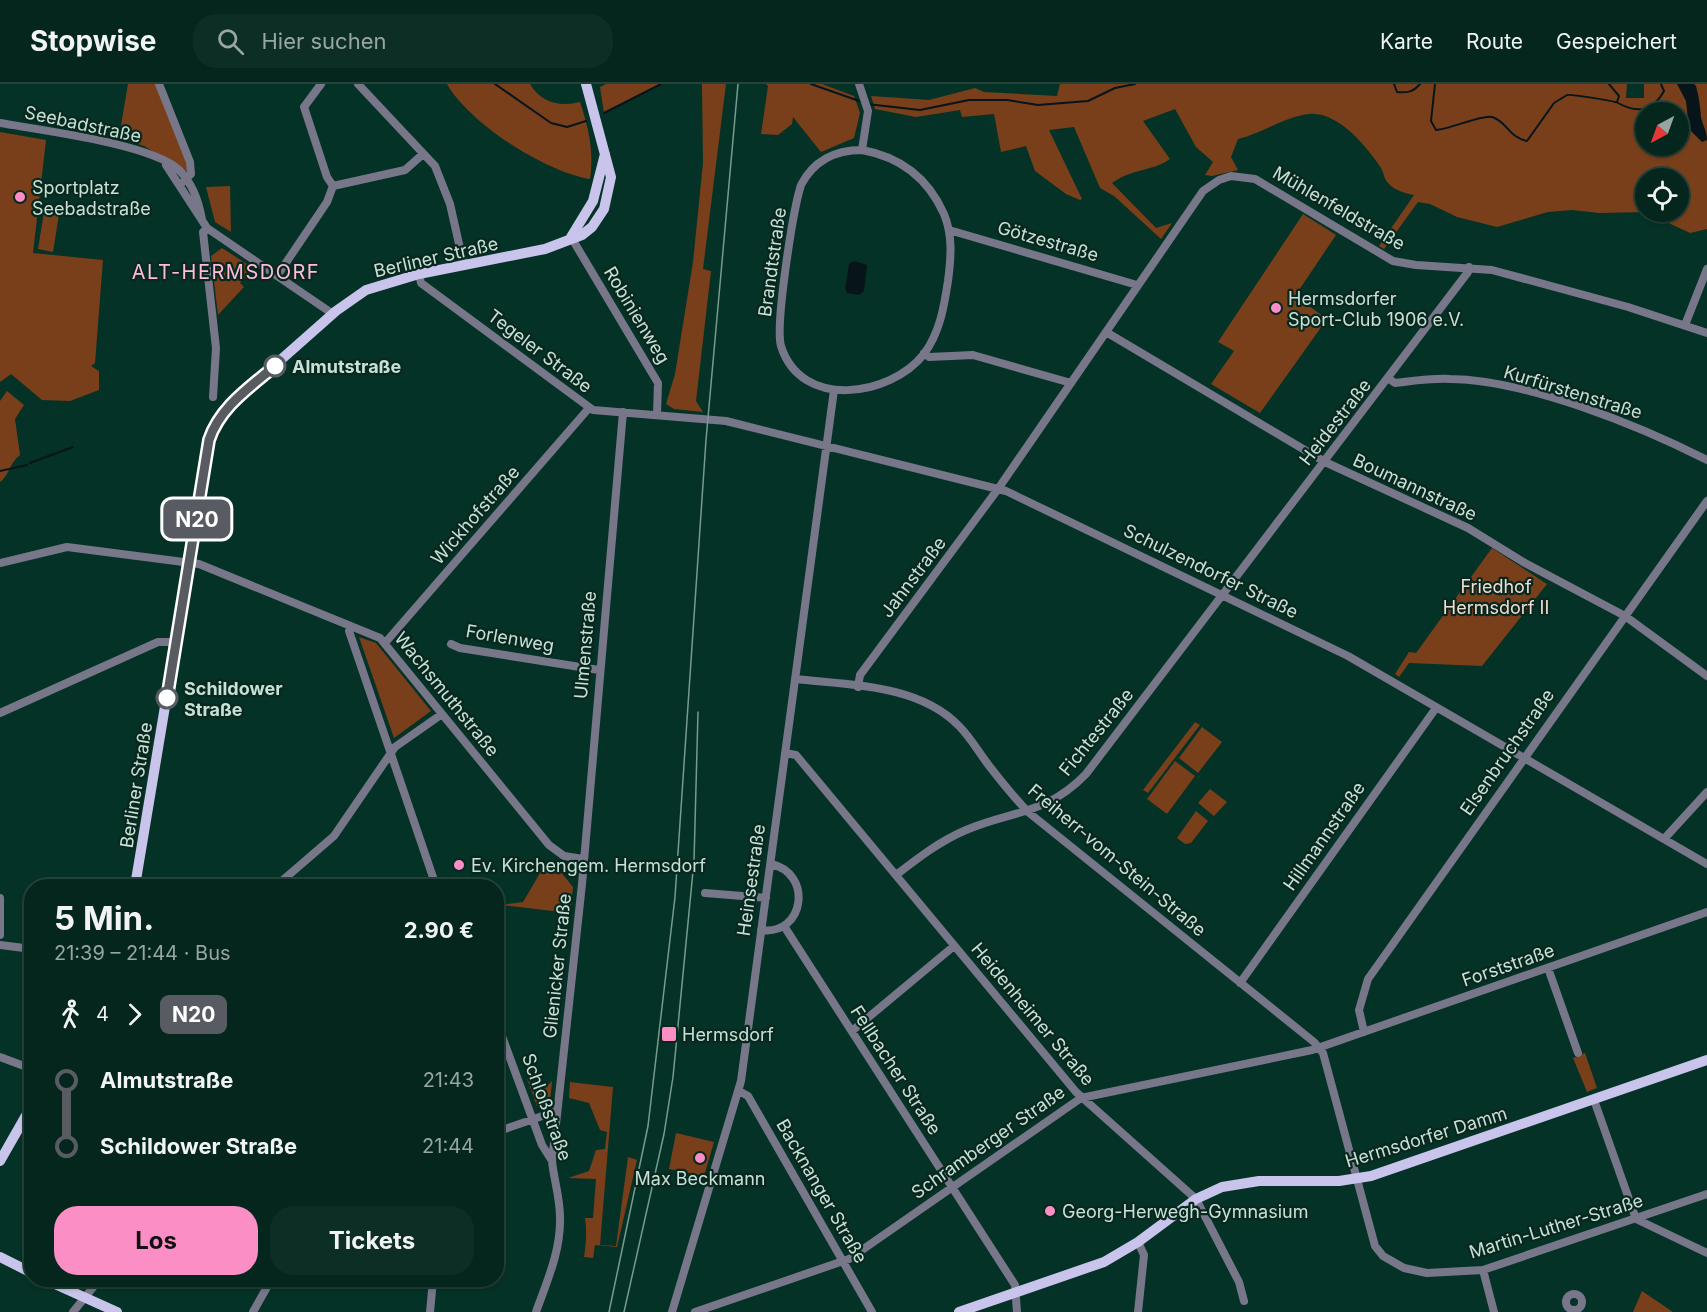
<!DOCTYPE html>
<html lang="de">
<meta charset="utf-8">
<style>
:root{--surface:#04261c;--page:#0d2e25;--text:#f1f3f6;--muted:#97a5a3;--line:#25433b;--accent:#fb8fc5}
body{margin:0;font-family:Inter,sans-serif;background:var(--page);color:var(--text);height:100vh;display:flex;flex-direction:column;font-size:22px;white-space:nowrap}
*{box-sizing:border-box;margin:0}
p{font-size:20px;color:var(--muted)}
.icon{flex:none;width:33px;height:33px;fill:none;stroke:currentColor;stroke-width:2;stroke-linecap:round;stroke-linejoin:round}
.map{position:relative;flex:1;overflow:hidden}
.details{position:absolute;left:24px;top:795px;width:480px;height:408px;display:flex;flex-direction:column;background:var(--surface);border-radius:24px;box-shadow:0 2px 4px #0004,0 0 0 2px var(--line)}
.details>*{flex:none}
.badge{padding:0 12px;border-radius:9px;font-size:21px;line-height:39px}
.needle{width:39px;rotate:221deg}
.controls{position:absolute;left:1635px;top:18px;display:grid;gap:12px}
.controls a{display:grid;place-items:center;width:54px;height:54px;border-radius:50%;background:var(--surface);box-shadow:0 2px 4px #0004,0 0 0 2px var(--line);font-size:30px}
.map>.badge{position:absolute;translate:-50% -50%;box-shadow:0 0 0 3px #fff}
.legs{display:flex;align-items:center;gap:9px;height:66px;padding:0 30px;font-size:20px}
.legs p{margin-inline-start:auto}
.summary{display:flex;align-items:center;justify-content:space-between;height:102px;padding:0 30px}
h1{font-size:33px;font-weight:700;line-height:45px}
.button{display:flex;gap:12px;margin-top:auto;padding:12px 30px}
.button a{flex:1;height:69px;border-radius:24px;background:var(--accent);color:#111;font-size:24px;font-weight:700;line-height:69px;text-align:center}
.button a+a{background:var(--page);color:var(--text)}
ul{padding:0 30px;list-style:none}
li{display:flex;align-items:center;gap:21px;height:66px;font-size:22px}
li i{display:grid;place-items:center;width:9px;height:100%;margin:0 8px;background:currentColor}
li i::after{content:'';width:15px;height:15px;margin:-8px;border:4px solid;border-radius:50%;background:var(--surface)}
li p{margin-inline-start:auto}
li:first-child i{background:linear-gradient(#0000 50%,currentColor 0)}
li:last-child i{background:linear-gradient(currentColor 50%,#0000 0)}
header{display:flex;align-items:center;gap:36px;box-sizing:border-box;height:84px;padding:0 30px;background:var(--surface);border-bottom:2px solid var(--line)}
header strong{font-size:28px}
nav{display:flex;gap:33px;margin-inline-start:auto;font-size:21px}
.search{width:420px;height:54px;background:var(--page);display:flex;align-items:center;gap:15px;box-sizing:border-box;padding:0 21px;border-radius:24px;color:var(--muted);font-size:22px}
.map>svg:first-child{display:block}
.green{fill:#793f1a;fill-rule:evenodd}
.water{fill:#07141a}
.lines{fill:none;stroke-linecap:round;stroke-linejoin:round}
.stream{stroke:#07141a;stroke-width:2}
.minor{stroke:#78778a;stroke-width:8}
.major{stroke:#c8c4ec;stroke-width:10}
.tram{stroke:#789b8f;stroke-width:1.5}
.line-1-casing{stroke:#fff;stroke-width:14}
.line-1{stroke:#595b62;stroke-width:9}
.poi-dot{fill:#fb8fc5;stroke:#09271e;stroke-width:2}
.stop-1-dot{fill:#fff;stroke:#595b62;stroke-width:3}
.labels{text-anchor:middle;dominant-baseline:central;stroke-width:4.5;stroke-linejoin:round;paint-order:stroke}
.street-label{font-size:18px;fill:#c6e2d7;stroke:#09271e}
.poi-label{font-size:18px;fill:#c6e2d7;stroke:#09271e;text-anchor:start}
.stop-label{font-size:18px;font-weight:bold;fill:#c6e2d7;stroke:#09271e;text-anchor:start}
.park-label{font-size:18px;fill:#f2ddd2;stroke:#09271e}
.neighbourhood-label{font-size:20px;letter-spacing:1.5px;fill:#fcbdda;stroke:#09271e}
</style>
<header>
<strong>Stopwise</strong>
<div class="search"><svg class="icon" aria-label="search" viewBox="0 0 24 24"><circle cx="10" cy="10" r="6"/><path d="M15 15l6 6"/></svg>Hier suchen</div>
<nav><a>Karte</a><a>Route</a><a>Gespeichert</a></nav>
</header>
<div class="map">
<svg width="1707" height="1228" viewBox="0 0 1707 1228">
<rect width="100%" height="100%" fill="#053226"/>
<!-- green -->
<path class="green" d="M128 0H157L189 83 186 88 144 62 119 53Z
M447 0H530C541 19 560 23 580 18 589 45 594 67 590 95 545 88 469 39 447 0Z
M606 0H661L604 29 600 3Z
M702 0H726L703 185 711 187 696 317 703 328 674 325 666 320 675 290 693 178 703 79Z
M766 0H822L854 12 860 29 854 54 821 68 793 33 792 40 778 51 761 50 768 2Z
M1060 0H1627L1626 14H1644V0H1707V145L1690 149 1645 128 1599 129 1572 126 1548 128 1497 143 1457 133 1430 120 1418 118 1384 165 1379 162 1414 111C1405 109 1396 107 1389 100 1384 96 1384 89 1381 84 1367 63 1338 27 1309 30 1283 33 1263 49 1238 55L1231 73 1238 86 1212 92 1205 91 1213 78 1196 63 1175 25 1143 37 1170 75C1151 88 1133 84 1112 99L1156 144 1172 139 1161 155 1114 112 1100 104 1074 43 1049 46 1082 115 1080 116 1066 110 1035 87 1026 62 1001 68 994 30 962 33 960 26 916 33 875 25 871 12 929 16 975 4 984 8 1057 12ZM1646 28H1678V62H1646ZM1646 94H1678V128H1646Z
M0 48 46 56 33 169 103 176 95 279 91 282 99 287V306L70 317 42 316 11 290 0 298Z
M230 102 231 148 215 138 206 103Z
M45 122 60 124 53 168 38 165Z
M1303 130 1336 151 1295 212 1327 235 1260 329 1211 300 1234 267 1218 258Z
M222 164 253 184 240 199 244 203 218 231 211 172Z
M7 307 24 321 15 335 20 371C10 378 9 392 0 398V317Z
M1492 464 1547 500 1482 582 1409 579 1399 593 1395 590 1409 568 1416 569Z
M359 553 376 559 431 627 394 654Z
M1195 638 1200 641 1148 709 1143 706Z
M1202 643 1222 658 1198 689 1179 674Z
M1175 677 1195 692 1167 730 1147 715Z
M1210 705 1227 718 1214 732 1198 719Z
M1196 727 1208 737 1191 759 1185 760 1177 754Z
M551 776 573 803 570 829 501 821 523 818 543 784Z
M1585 969 1597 1004 1587 1008 1573 974Z
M535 992 539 1001 547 1002 552 997 550 1018 537 1022 527 995Z
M570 998 613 1003 600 1161 616 1162 628 1073 637 1076 617 1163 595 1161 593 1174 584 1173C586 1160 587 1148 585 1134H593L596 1095 568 1094 589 1087 596 1066 605 1065 607 1048 600 1046 589 1019 569 1014Z
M676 1049 714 1058 704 1092 669 1085Z
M1642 1207 1673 1228H1633Z"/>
<!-- water -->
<path class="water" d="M1677 0H1694L1696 2C1699 13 1700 22 1701 33 1703 43 1707 46 1707 56L1702 58 1689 45 1686 17Z
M854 177 867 181 864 207 859 211 847 209 845 205 849 180Z"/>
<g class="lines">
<!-- stream -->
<path class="stream" d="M495 0 551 39 567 43 586 37
M811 0 862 18
M1394 0 1397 8C1408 9 1413 8 1420 0
M1435 0 1431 37 1436 46C1451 45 1483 30 1492 33 1508 38 1508 53 1527 57L1554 19 1567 11C1571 10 1615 17 1618 19 1636 29 1653 28 1664 7L1661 0
M1609 0 1619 12 1617 18
M867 20 920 26 969 16H1007L1038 21 1088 17 1115 4 1135 0
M604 29 661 0
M30 379 73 363
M0 387 27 381"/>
<!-- minor -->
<path class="minor" d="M159 0 190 78 191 90 183 98
M321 0 304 23 327 93 333 102
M358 0 435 82 450 120 464 182
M859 0 868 27 862 66
M0 39C40 46 152 60 179 86 192 99 199 118 202 136
M862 66C901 73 928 94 944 130 953 152 951 174 948 197 944 223 940 248 924 270 890 313 801 326 781 262 775 241 793 126 801 101 814 76 836 66 862 66Z
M166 81 207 144 333 230
M333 102 405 86 423 70
M207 144 203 148 216 264 213 313
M949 146 1137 201
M571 153 658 299 657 330
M419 190 421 199 593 326 726 337 1006 407 1348 572 1707 780
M277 192 327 118 333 102
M1685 241 1707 185
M1106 248 1325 378 1468 444 1525 479 1625 532 1707 592
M924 269 929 273 973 271 1071 299
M1389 295 1395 299C1413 297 1431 294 1450 295 1527 296 1638 341 1707 376
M0 479 67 463 199 480 380 554 549 761 564 772 583 775
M351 543 349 547 436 802
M385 559 589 324
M451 560 460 564 599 586
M795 595C849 601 919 600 959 642 970 653 978 667 987 679 1000 696 1013 712 1028 728L1314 958 1323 969 1375 1162 1383 1172 1404 1184 1427 1189 1483 1186 1707 1110
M858 603 860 591 998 405 1203 107 1219 96 1231 92 1255 95 1393 177 1416 181 1492 186 1628 223 1707 249
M0 629 158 558H176
M785 669 796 671 1076 1008 1196 1115 1239 1198 1244 1217
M1664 755 1707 708
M896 791C918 774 940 757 966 746 1014 726 1046 731 1086 690L1468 188 1469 183
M285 795 290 802
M276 802 334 752 395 663 442 630
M705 809 766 814
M0 814V851
M784 842 1015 1201 1017 1228
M761 846C805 852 813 789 771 780
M0 861 32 865
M1548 884 1578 969
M1240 899 1436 624
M496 936 542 1061 552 1077
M852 947 954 862
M1364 948 1359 926 1368 895 1707 417
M0 973 32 985
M739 1007 748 1012 872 1228
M1594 1016 1636 1135
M496 1048 557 1027
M1636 1135 1707 1169
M1483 1186 1494 1228
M1566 1218a8 8 0 1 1 16 0a8 8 0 1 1-16 0Z
M73 1228 99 1196
M253 1228 271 1196
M430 1228 433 1196
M536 1228C547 1197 561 1167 560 1133 560 1114 554 1096 552 1077L582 800 623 328
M672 1228 741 997 834 306
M695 1228 849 1175 1081 1014 1312 966 1707 828
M1138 1228 1144 1171 1138 1158"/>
<!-- major -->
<path class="major" d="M571 153 593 117 605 70
M135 802 208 365 213 344 224 326 336 227 366 206 419 190 545 165 582 151 592 143 604 125 611 93 586 0
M0 1077 32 1021
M0 1173 32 1189
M46 1196 117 1228
M959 1228 1104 1178 1138 1158 1196 1115 1222 1103 1259 1097H1339L1371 1092 1707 976"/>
<!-- tram -->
<path class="tram" d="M609 1228 648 1042 675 813 706 356 738 0
M624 1228 664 1050 673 993 694 777 698 628"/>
</g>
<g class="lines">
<!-- line-1 casing -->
<g class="line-1-casing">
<path id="line-1" d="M167 614 209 356C220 323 249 304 275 282"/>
</g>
<!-- line-1 -->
<use href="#line-1" class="line-1"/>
</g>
<!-- markers -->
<g class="poi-dot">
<circle cx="20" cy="113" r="6"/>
<circle cx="1276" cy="224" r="6"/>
<circle cx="459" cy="781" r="6"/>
<rect x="661" y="942" width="16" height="16" rx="3"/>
<circle cx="700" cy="1074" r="6"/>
<circle cx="1050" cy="1127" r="6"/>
</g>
<g class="stop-1-dot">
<circle cx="275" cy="282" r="10"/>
<circle cx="167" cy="614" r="10"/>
</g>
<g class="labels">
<!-- street labels -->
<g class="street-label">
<text transform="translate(83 40) rotate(12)">Seebadstraße</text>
<text transform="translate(1339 124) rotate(30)">Mühlenfeldstraße</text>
<text transform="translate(1048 157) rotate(16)">Götzestraße</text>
<text transform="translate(436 173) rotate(-13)">Berliner Straße</text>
<text transform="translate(772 178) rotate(-82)">Brandtstraße</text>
<text transform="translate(637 231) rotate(59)">Robinienweg</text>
<text transform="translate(540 267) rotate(37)">Tegeler Straße</text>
<text transform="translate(1573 308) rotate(17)">Kurfürstenstraße</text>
<text transform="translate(1335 338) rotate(-52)">Heidestraße</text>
<text transform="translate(1415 403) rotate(25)">Boumannstraße</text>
<text transform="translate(475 431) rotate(-49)">Wickhofstraße</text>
<text transform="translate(1211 487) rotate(26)">Schulzendorfer Straße</text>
<text transform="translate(913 493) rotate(-53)">Jahnstraße</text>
<text transform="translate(510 554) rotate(10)">Forlenweg</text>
<text transform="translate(585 561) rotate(-85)">Ulmenstraße</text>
<text transform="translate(447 610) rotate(51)">Wachsmuthstraße</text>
<text transform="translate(1096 648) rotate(-51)">Fichtestraße</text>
<text transform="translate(1507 668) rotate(-55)">Elsenbruchstraße</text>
<text transform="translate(136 701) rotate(-81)">Berliner Straße</text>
<text transform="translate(1324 752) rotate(-55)">Hillmannstraße</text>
<text transform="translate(1117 776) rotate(40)">Freiherr-vom-Stein-Straße</text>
<text transform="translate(751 796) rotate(-82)">Heinsestraße</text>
<text transform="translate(1508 881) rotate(-19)">Forststraße</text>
<text transform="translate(557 882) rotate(-84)">Glienicker Straße</text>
<text transform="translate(1033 930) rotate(50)">Heidenheimer Straße</text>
<text transform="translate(896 986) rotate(57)">Fellbacher Straße</text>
<text transform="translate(547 1023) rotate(70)">Schloßstraße</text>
<text transform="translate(1426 1053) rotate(-17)">Hermsdorfer Damm</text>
<text transform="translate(988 1058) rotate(-35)">Schramberger Straße</text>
<text transform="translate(822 1107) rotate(60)">Backnanger Straße</text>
<text transform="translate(1556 1142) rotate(-17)">Martin-Luther-Straße</text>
</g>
<!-- poi labels -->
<g class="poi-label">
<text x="32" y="103">Sportplatz<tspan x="32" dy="21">Seebadstraße</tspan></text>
<text x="1288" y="214">Hermsdorfer<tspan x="1288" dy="21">Sport-Club 1906 e.V.</tspan></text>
<text x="471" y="781">Ev. Kirchengem. Hermsdorf</text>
<text x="682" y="950">Hermsdorf</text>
<text x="700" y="1094" text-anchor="middle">Max Beckmann</text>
<text x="1062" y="1127">Georg-Herwegh-Gymnasium</text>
</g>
<!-- stop labels -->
<g class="stop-label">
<text x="292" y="282">Almutstraße</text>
<text x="184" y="604">Schildower<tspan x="184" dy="21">Straße</tspan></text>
</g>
<!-- park labels -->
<g class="park-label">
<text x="1496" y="502">Friedhof<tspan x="1496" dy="21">Hermsdorf II</tspan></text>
</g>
<!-- neighbourhood labels -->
<g class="neighbourhood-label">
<text x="226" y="188">ALT-HERMSDORF</text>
</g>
</g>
</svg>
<div class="controls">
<a><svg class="needle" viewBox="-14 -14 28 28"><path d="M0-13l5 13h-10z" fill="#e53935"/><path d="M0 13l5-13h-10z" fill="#97a5a3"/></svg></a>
<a><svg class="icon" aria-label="locate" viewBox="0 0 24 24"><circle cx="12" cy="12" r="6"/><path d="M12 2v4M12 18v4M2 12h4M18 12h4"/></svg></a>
</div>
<b class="badge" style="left:197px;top:435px;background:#595b62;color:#fff">N20</b>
<section class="details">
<div class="summary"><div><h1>5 Min.</h1><p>21:39 – 21:44 · Bus</p></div><b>2.90 €</b></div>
<div class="legs"><svg class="icon" aria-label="walk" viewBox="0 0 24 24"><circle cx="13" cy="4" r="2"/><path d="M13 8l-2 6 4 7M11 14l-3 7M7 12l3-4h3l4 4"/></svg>4<svg class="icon" aria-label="forward" viewBox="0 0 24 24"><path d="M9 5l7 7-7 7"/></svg><b class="badge" style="background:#595b62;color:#fff">N20</b></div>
<ul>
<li><i style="color:#595b62"></i><b>Almutstraße</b><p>21:43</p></li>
<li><i style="color:#595b62"></i><b>Schildower Straße</b><p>21:44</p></li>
</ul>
<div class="button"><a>Los</a><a>Tickets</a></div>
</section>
</div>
